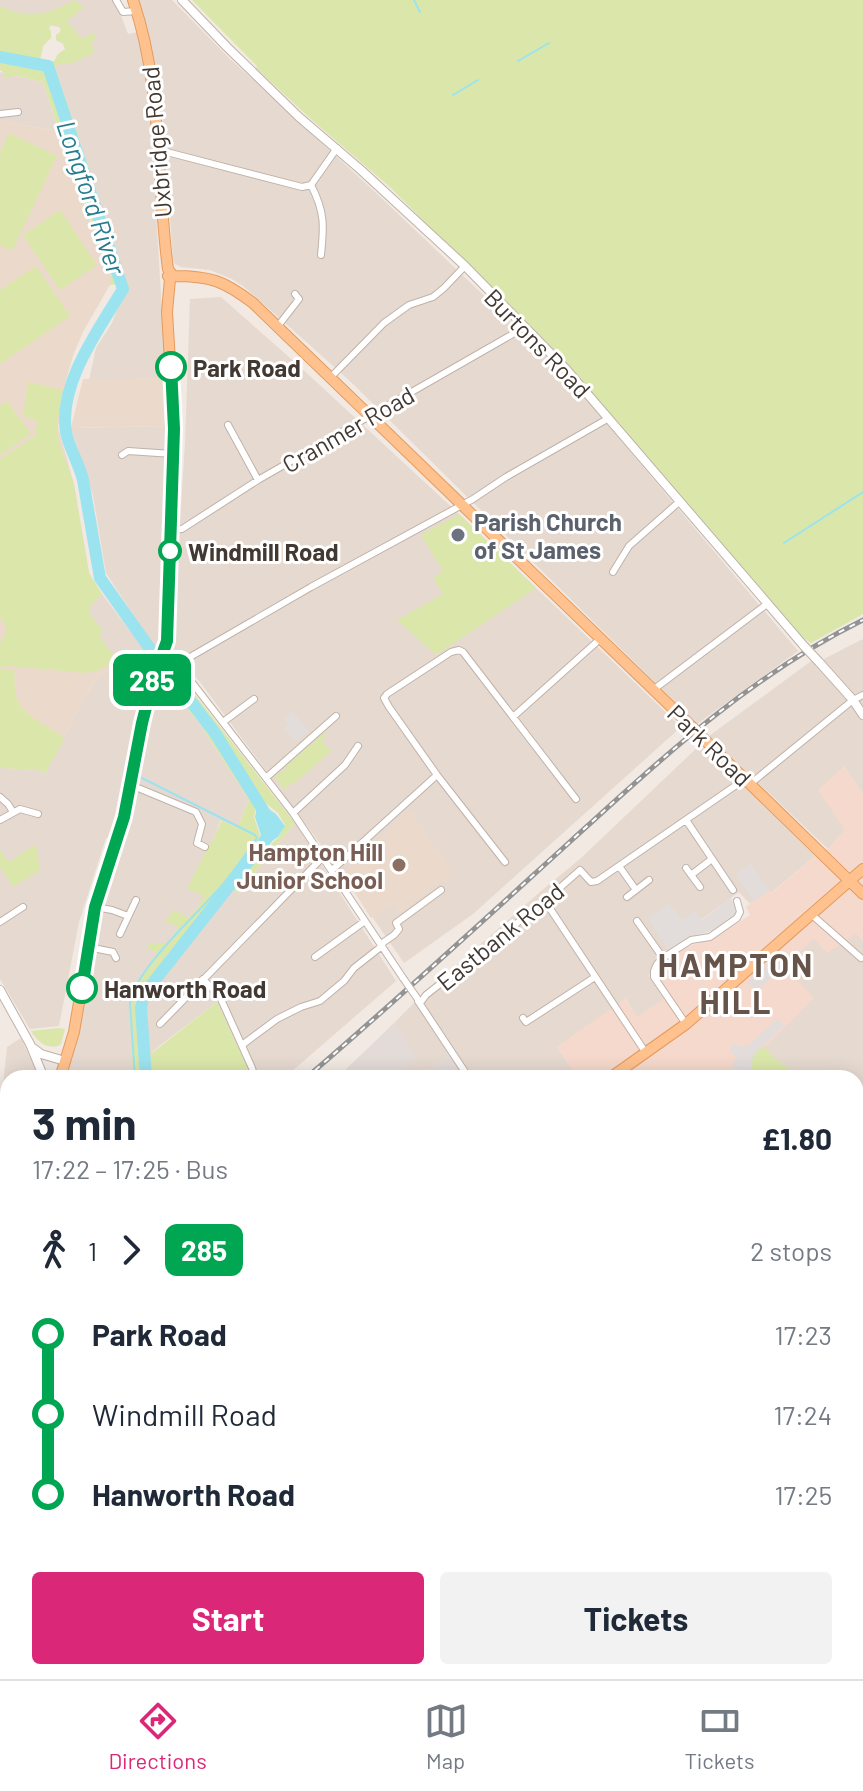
<!DOCTYPE html>
<meta charset="utf-8">
<style>
:root{--surface:#fff;--page:#f2f2f3;--text:#1f2937;--muted:#747a83;--line:#e0e1e3;--accent:#db2777}
body{margin:0;font-family:Barlow,sans-serif;background:var(--page);color:var(--text);height:100vh;display:flex;flex-direction:column;font-size:30px;white-space:nowrap}
*{box-sizing:border-box;margin:0}
p{font-size:26px;color:var(--muted)}
.icon{flex:none;width:44px;height:44px;fill:none;stroke:currentColor;stroke-width:2;stroke-linecap:round;stroke-linejoin:round}
.map{position:relative;flex:1;overflow:hidden}
.sheet{position:absolute;left:0px;top:1070px;width:864px;height:610px;display:flex;flex-direction:column;background:var(--surface);border-radius:24px 24px 0 0;box-shadow:0 4px 20px #0003}
.sheet>*{flex:none}
.badge{padding:0 16px;border-radius:12px;font-size:28px;line-height:52px}
.map>.badge{position:absolute;translate:-50% -50%;box-shadow:0 0 0 4px #fff}
.legs{display:flex;align-items:center;gap:12px;height:88px;padding:0 32px;font-size:26px}
.legs p{margin-inline-start:auto}
.headline{display:flex;align-items:center;justify-content:space-between;height:136px;padding:0 32px}
h1{font-size:44px;font-weight:700;line-height:60px}
.cta{display:flex;gap:16px;margin-top:auto;padding:16px 32px}
.cta a{flex:1;height:92px;border-radius:8px;background:var(--accent);color:#fff;font-size:32px;font-weight:700;line-height:92px;text-align:center}
.cta a+a{background:var(--page);color:var(--text)}
ul{padding:0 32px;list-style:none}
li{display:flex;align-items:center;gap:28px;height:80px;font-size:30px}
li i{display:grid;place-items:center;width:12px;height:100%;margin:0 10px;background:currentColor}
li i::after{content:'';width:20px;height:20px;margin:-10px;border:6px solid;border-radius:50%;background:var(--surface)}
li p{margin-inline-start:auto}
li:first-child i{background:linear-gradient(#0000 50%,currentColor 0)}
li:last-child i{background:linear-gradient(currentColor 50%,#0000 0)}
.tab-bar{display:flex;justify-content:space-around;align-items:center;height:112px;border-top:2px solid var(--line);background:var(--surface);font-size:22px;color:var(--muted)}
.tab-bar a{display:grid;justify-items:center;gap:4px}
.tab-bar .active{color:var(--accent)}
.map>svg:first-child{display:block}
.residential{fill:#e6d9d0}
.commercial{fill:#f5d9cc}
.industrial{fill:#e3dbd8}
.education{fill:#ebdacc}
.green{fill:#dbe7aa}
.parking{fill:#e2dddb}
.water{fill:#9ce3f0}
.lines{fill:none;stroke-linecap:round;stroke-linejoin:round}
.stream{stroke:#9ce3f0;stroke-width:2}
.river{stroke:#9ce3f0;stroke-width:12}
.minor-casing{stroke:#c0b2a8;stroke-width:8}
.tertiary-casing{stroke:#c0b2a8;stroke-width:10}
.primary-casing{stroke:#e49a5d;stroke-width:12}
.minor{stroke:#fff;stroke-width:6}
.tertiary{stroke:#fff;stroke-width:8}
.primary{stroke:#ffc28e;stroke-width:10}
.rail-casing{stroke:#939393;stroke-width:5}
.rail{stroke:#fff;stroke-width:2;stroke-dasharray:6;stroke-linecap:butt}
.minor-bridge-casing{stroke:#c0b2a8;stroke-width:8;stroke-linecap:butt}
.tertiary-bridge-casing{stroke:#c0b2a8;stroke-width:10;stroke-linecap:butt}
.primary-bridge-casing{stroke:#e49a5d;stroke-width:12;stroke-linecap:butt}
.minor-bridge{stroke:#fff;stroke-width:6}
.tertiary-bridge{stroke:#fff;stroke-width:8}
.primary-bridge{stroke:#ffc28e;stroke-width:10}
.line-1-casing{stroke:#fff;stroke-width:18}
.line-1{stroke:#00a651;stroke-width:12}
.stop-1-dot{fill:#fff;stroke:#00a651;stroke-width:4}
.worship-dot{fill:#6b7280;stroke:#fff;stroke-width:3}
.education-dot{fill:#8d6e63;stroke:#fff;stroke-width:3}
.labels{text-anchor:middle;dominant-baseline:central;stroke-width:6;stroke-linejoin:round;paint-order:stroke}
.street-label{font-size:24px;fill:#433933;stroke:#fff}
.stop-label{font-size:24px;font-weight:bold;fill:#433933;stroke:#fff;text-anchor:start}
.worship-label{font-size:24px;font-weight:bold;fill:#5b616d;stroke:#fff;text-anchor:start}
.education-label{font-size:24px;font-weight:bold;fill:#785e54;stroke:#fff;text-anchor:end}
.water-label{font-size:26px;font-style:italic;fill:#277d8f;stroke:#fff}
.district-label{font-size:32px;font-weight:bold;letter-spacing:2px;fill:#66544a;stroke:#fff}
</style>
<div class="map">
<svg width="863" height="1679" viewBox="0 0 863 1679">
<rect width="100%" height="100%" fill="#f1e9e2"/>
<!-- residential -->
<path class="residential" d="M0 0H115L128 34 138 32 149 97 166 378 89 380 96 348 112 323 127 283 54 64 77 55 59 27 0 16Z
M139 0H172L230 59 374 191 558 366 798 651 697 724 351 382 293 330 243 286 232 279 210 270 181 267 175 264 173 259 162 109 157 71Z
M0 72 43 82 59 131 0 121Z
M221 297 298 365 459 514 681 727 473 914 404 963 342 873 200 682 172 652 185 443 190 299Z
M167 426 162 628 159 648 157 651 106 573 93 495 71 428Z
M102 594 148 655 123 801 112 839 106 838 79 922 59 1026 30 1029 0 979V768L39 770 45 773 86 695 99 676 118 663 98 635 89 613 90 606Z
M863 639V708L848 687 822 660Z
M814 659 851 701 863 720V794L844 766 845 830 828 849 709 736Z
M160 678 198 721 249 800 237 828 221 820 212 843 204 896 233 889 238 893 295 823 396 981 284 1078H250L247 1067 217 1002 158 1047 132 1071 120 1078H62L83 997 103 897 123 840 136 796Z
M701 744 815 856 771 893 769 891 750 904 739 892 701 920 649 919 669 950 654 961 649 976 664 999 637 1018 626 999 557 1047 578 1078H462L449 1055 419 1078H408L402 1070 417 1058 394 1023 413 1004 541 891 580 859Z
M856 933 863 940V1173L856 1168V1078H751V1061L783 966 814 938Z
M21 1038 39 1078H8V1265L0 1260V1116L7 1047Z
M0 1276 8 1281V1339L0 1347Z
M8 1369V1672H69L66 1679H0V1376Z"/>
<!-- commercial -->
<path class="commercial" d="M844 766 863 794V940L856 934 827 953 814 939 783 966 814 998 751 1061V1078H669L660 1070 650 1078H578L557 1047 625 999 637 1017 669 995 657 973 659 965 680 950 692 945 711 940 750 915 746 907 770 890 772 893 815 856 828 849 845 830 818 790Z"/>
<!-- industrial -->
<path class="industrial" d="M394 1023 418 1058 402 1070 408 1078H337Z
M449 1055 462 1078H419Z"/>
<!-- education -->
<path class="education" d="M0 121 59 131 73 174 111 277V283L83 332 74 353 66 380 58 427 74 484 89 573 102 594 90 606 89 613 103 631 99 636 119 663 99 676 86 695 45 773 39 770 0 768Z
M166 378 167 426 71 428 83 379Z
M411 810 453 873 401 913 393 903 371 918 342 873 362 855 364 857 369 853 368 849Z"/>
<!-- green -->
<path class="green" d="M75 0 84 7 71 18 66 20 81 38 95 33 96 38 91 42 95 52 71 64 62 63 55 67 127 283 110 285 111 280 110 271 73 173 43 82 14 75 11 78H5L3 72 0 70V61L46 69 50 78 53 77 48 64 49 61H54L58 54 65 49 63 44 56 40V35L60 32 61 27 51 24 49 29 51 31V38L43 46 40 61 0 52V8L3 7C32 21 48 13 75 0Z
M192 0H863V614L811 643 802 637 717 542 619 423 561 359 390 187 313 121 256 68 257 66Z
M9 133 57 156 12 251 0 245V152Z
M60 210 97 265 60 290 23 235Z
M36 266 70 316 0 364V290Z
M28 382 63 390 57 424 59 442 74 484 89 573 102 594 90 606V615L103 631 99 636 117 660 97 671 84 673 10 666 0 667V644L7 629 0 616V459L35 436 37 421 23 416Z
M7 401 31 434 0 455V406Z
M459 514 536 588 436 655 397 620 443 594 433 578 443 571 421 535Z
M14 669C15 677 14 687 16 695 20 715 49 727 65 738L45 773 39 770 0 768V670Z
M175 669 295 823 238 893 233 889 267 848 278 838 285 825 278 813 263 801 216 730 171 671Z
M166 673 213 734 257 802 254 817 261 838 259 852 219 897 216 907 203 915 158 973 157 982 149 984 138 1002 143 1060 217 1002 247 1067 250 1078H133L129 993 158 954 147 948 151 943 167 944 179 927 165 922 174 910 189 918 198 908 204 896 187 888 211 842H212L222 820 237 828 249 800 198 721 160 678Z
M324 733 327 735 321 740 331 751 294 784 291 783 285 790 274 776 286 769 285 767Z
M36 844 40 870 13 887 0 867V850L9 862Z
M59 1028 65 1029 61 1044 58 1046C46 1049 37 1041 31 1031Z
M763 1046 774 1058 790 1069 783 1078H749L751 1056Z
M856 1147 863 1152V1165L859 1170 863 1173V1679H81L84 1672H856Z"/>
<!-- parking -->
<path class="parking" d="M292 711 309 731 296 742 284 728 288 724 284 719Z
M751 863 769 890 754 901 736 874Z
M731 898 736 911 734 917 716 930 691 936 669 950 648 918 669 903 681 920 695 911 702 920Z
M772 959 781 968 756 992 747 982Z
M778 1018 784 1025 753 1056 751 1072 730 1068 737 1058 729 1050 735 1043 741 1048 745 1045 748 1046Z"/>
<!-- water -->
<path class="water" d="M258 802 276 814 285 826 278 837 258 850 262 838 255 817Z"/>
<g class="lines">
<!-- stream -->
<path class="stream" d="M414 0 420 12
M518 61 549 43
M453 95 478 80
M784 543 863 492
M135 1078 130 1003C136 969 192 919 216 892 231 876 244 856 257 838L255 835 138 776
M658 1672 669 1679"/>
<!-- river -->
<path class="river" d="M0 57 48 66 123 289C99 329 58 384 66 432 69 448 79 463 83 480L100 578 148 646 215 733 266 815
M146 1078 141 1008 144 994 267 838"/>
<!-- minor casing -->
<g class="minor-casing">
<path id="minor" d="M116 0 123 12 136 11
M0 114 18 112
M159 150 302 187 311 185 337 148
M311 185C325 212 324 226 321 255
M278 326 299 299 295 294
M330 378 384 323 409 305 433 297 444 288 465 266
M228 425 258 480
M122 455 128 451 173 454
M171 530 182 529 258 480 525 327
M613 572 629 546 679 502
M164 651 177 663 293 813 403 978
M178 664 311 587 473 499 506 477 609 418
M653 690 767 604
M513 717 600 639
M223 722 254 699
M267 777 336 716
M750 784 853 700 863 695
M131 785 196 812 202 824 197 843 205 847
M0 797 8 804 13 812
M293 813 345 765 358 746
M0 820 20 809 38 814
M686 820 733 890
M505 862 437 775 389 707 384 698 387 694 451 652 459 650 463 652 576 799
M619 866 636 890
M686 868 700 887
M332 870 437 775
M691 875 712 859
M627 897 649 880
M545 901 646 1053
M95 907 112 910 128 916
M812 915 861 958
M637 921 663 958
M0 922 23 907
M120 934 136 900
M381 944 394 935 399 929 396 923 441 890
M88 947 113 952 116 958
M315 957 365 921
M203 979 220 997 252 1068 255 1078
M418 1001 469 1078
M420 1003 426 995 545 901 580 870 591 882 597 881 745 779
M523 1018 526 1022 595 977
M160 1024 323 857
M686 1024 654 977V971L657 964 663 958 691 940 710 937 737 918 740 912 737 901
M242 1045 277 1019 301 1007 320 1001 344 981 354 968 382 946
M856 1091H863
M0 1434 8 1428
M0 1601 8 1584
M59 1679 62 1672"/>
</g>
<!-- tertiary casing -->
<g class="tertiary-casing">
<path id="tertiary" d="M182 0 227 47 299 117 361 170 465 266 566 369 804 646
M819 662 853 700 863 715
M0 990 30 1044 44 1078
M33 1048 41 1054 65 1061
M0 1268 8 1273"/>
</g>
<!-- primary casing -->
<g class="primary-casing">
<path id="primary" d="M174 276C211 276 224 281 253 303L691 726
M711 746 863 894
M60 1078 74 1032 95 907 124 817 142 723 153 680 167 641 174 429 167 312 170 279 168 276 171 273 168 269C156 179 163 87 133 0
M610 1078 686 1024 863 869
M74 1679 78 1672"/>
</g>
<!-- minor -->
<use href="#minor" class="minor"/>
<!-- tertiary -->
<use href="#tertiary" class="tertiary"/>
<!-- primary -->
<use href="#primary" class="primary"/>
<!-- rail casing -->
<g class="rail-casing">
<path id="rail" d="M306 1078C397 1000 485 919 573 839 663 757 753 674 863 620
M0 1358 8 1351"/>
</g>
<!-- rail -->
<use href="#rail" class="rail"/>
<!-- minor-bridge casing -->
<g class="minor-bridge-casing">
<path id="minor-bridge" d="M403 978 417 998"/>
</g>
<!-- tertiary-bridge casing -->
<g class="tertiary-bridge-casing">
<path id="tertiary-bridge" d="M804 646 819 662"/>
</g>
<!-- primary-bridge casing -->
<g class="primary-bridge-casing">
<path id="primary-bridge" d="M691 726 711 746"/>
</g>
<!-- minor-bridge -->
<use href="#minor-bridge" class="minor-bridge"/>
<!-- tertiary-bridge -->
<use href="#tertiary-bridge" class="tertiary-bridge"/>
<!-- primary-bridge -->
<use href="#primary-bridge" class="primary-bridge"/>
</g>
<g class="lines">
<!-- line-1 casing -->
<g class="line-1-casing">
<path id="line-1" d="M82 988 95 907 124 817 142 723 153 680 167 641 174 429 171 367"/>
</g>
<!-- line-1 -->
<use href="#line-1" class="line-1"/>
</g>
<!-- markers -->
<g class="stop-1-dot">
<circle cx="171" cy="367" r="14"/>
<circle cx="170" cy="551" r="10"/>
<circle cx="82" cy="988" r="14"/>
</g>
<circle class="worship-dot" cx="458" cy="535" r="8"/>
<circle class="education-dot" cx="399" cy="865" r="8"/>
<g class="labels">
<!-- street labels -->
<g class="street-label">
<text transform="translate(156 142) rotate(-95)">Uxbridge Road</text>
<text transform="translate(538 343) rotate(46)">Burtons Road</text>
<text transform="translate(348 429) rotate(-30)">Cranmer Road</text>
<text transform="translate(710 745) rotate(44)">Park Road</text>
<text transform="translate(500 936) rotate(-39)">Eastbank Road</text>
</g>
<!-- stop labels -->
<g class="stop-label">
<text x="193" y="367">Park Road</text>
<text x="188" y="551">Windmill Road</text>
<text x="104" y="988">Hanworth Road</text>
</g>
<!-- worship labels -->
<g class="worship-label">
<text x="474" y="521">Parish Church<tspan x="474" dy="28">of St James</tspan></text>
</g>
<!-- education labels -->
<g class="education-label">
<text x="383" y="851">Hampton Hill<tspan x="383" dy="28">Junior School</tspan></text>
</g>
<!-- water labels -->
<g class="water-label">
<text transform="translate(92 197) rotate(71)">Longford River</text>
</g>
<!-- district labels -->
<g class="district-label">
<text x="736" y="964">HAMPTON<tspan x="736" dy="37">HILL</tspan></text>
</g>
</g>
</svg>
<b class="badge" style="left:152px;top:680px;background:#00a651;color:#fff">285</b>
<section class="sheet">
<div class="headline"><div><h1>3 min</h1><p>17:22 – 17:25 · Bus</p></div><b>£1.80</b></div>
<div class="legs"><svg class="icon" aria-label="walk" viewBox="0 0 24 24"><circle cx="13" cy="4" r="2"/><path d="M13 8l-2 6 4 7M11 14l-3 7M7 12l3-4h3l4 4"/></svg>1<svg class="icon" aria-label="forward" viewBox="0 0 24 24"><path d="M9 5l7 7-7 7"/></svg><b class="badge" style="background:#00a651;color:#fff">285</b><p>2 stops</p></div>
<ul>
<li><i style="color:#00a651"></i><b>Park Road</b><p>17:23</p></li>
<li><i style="color:#00a651"></i><span>Windmill Road</span><p>17:24</p></li>
<li><i style="color:#00a651"></i><b>Hanworth Road</b><p>17:25</p></li>
</ul>
<div class="cta"><a>Start</a><a>Tickets</a></div>
</section>
</div>
<nav class="tab-bar">
<a class="active"><svg class="icon" aria-label="directions" viewBox="0 0 24 24"><path d="M12 3l9 9-9 9-9-9zM9 14v-3h6M13 9l2 2-2 2"/></svg>Directions</a>
<a><svg class="icon" aria-label="map" viewBox="0 0 24 24"><path d="M3 6l6-2 6 2 6-2v14l-6 2-6-2-6 2zM9 4v14M15 6v14"/></svg>Map</a>
<a><svg class="icon" aria-label="tickets" viewBox="0 0 24 24"><path d="M3 7h18v10H3zM15 7v10"/></svg>Tickets</a>
</nav>
